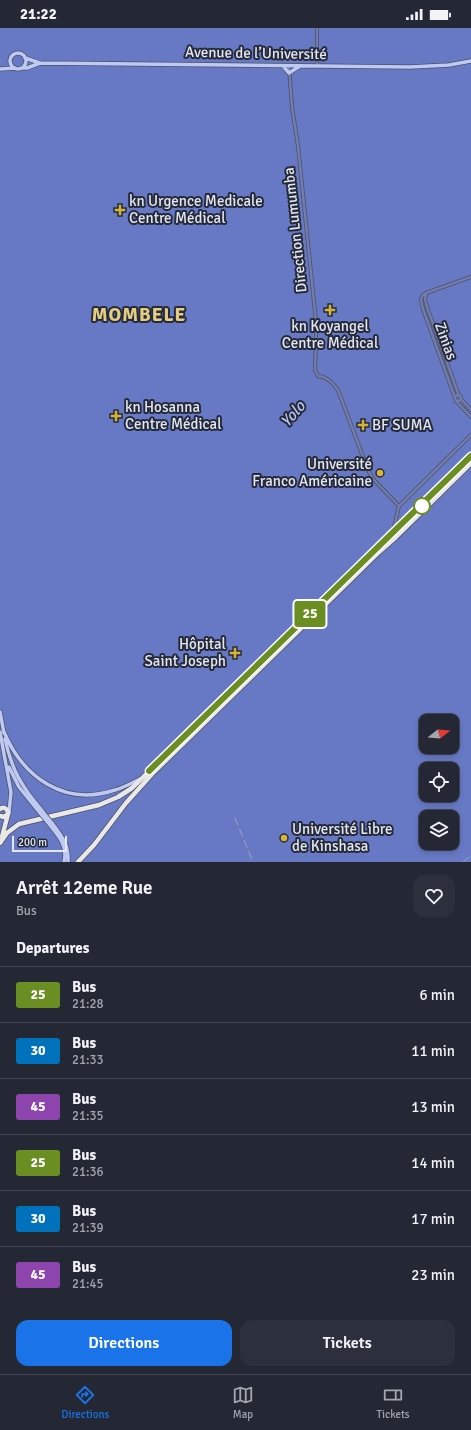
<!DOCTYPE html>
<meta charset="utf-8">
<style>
:root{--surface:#242834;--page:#2c303c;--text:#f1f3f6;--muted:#a3a6ac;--line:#41444f;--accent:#1a73e8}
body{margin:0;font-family:Signika,sans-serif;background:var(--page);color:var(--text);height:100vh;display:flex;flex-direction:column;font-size:15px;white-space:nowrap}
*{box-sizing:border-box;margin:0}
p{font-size:13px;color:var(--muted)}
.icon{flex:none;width:22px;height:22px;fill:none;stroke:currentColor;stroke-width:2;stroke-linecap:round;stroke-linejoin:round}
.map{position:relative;height:834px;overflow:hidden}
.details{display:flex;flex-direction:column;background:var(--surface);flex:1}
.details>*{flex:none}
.badge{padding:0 8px;border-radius:3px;font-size:14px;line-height:26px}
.needle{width:26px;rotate:73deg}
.buttons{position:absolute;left:419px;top:686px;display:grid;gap:8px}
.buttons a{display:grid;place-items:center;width:40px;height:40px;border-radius:8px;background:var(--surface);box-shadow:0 2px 6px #0003,0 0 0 1px var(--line);font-size:20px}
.scale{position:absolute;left:12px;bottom:10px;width:55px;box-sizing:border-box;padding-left:4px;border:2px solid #e4e7f2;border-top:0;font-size:11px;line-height:14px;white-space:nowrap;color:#e4e7f2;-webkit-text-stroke:3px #262b3b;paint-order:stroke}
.map>.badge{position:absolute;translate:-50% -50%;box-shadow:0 0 0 2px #fff}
h2{padding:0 16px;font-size:15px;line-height:36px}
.round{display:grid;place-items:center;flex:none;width:42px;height:42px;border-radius:12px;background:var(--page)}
.head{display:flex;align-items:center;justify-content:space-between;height:68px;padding:0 16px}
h1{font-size:19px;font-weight:600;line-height:30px}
.primary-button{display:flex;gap:8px;margin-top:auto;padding:8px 16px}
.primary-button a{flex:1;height:46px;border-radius:12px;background:var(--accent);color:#fff;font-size:16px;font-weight:600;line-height:46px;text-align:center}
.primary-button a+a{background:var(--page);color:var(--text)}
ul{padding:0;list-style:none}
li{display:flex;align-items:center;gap:12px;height:56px;padding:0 16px;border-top:1px solid var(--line)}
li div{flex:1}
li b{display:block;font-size:15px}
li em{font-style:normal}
li .badge{min-width:44px;font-weight:700;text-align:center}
.status{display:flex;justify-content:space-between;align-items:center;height:28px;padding:0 20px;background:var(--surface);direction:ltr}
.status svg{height:11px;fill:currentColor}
.menu{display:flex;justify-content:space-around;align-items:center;height:56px;border-top:1px solid var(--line);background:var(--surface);font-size:11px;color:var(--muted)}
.menu a{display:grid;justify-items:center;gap:2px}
.menu .selected{color:var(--accent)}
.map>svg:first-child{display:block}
.water{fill:#6778c5;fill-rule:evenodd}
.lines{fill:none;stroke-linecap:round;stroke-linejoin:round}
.minor-casing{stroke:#4d5162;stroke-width:4}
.major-casing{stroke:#4d5162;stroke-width:5}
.highway-casing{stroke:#4d5162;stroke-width:6}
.minor{stroke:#717db1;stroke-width:2.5}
.major{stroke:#bec9f4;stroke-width:3.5}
.highway{stroke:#e8e8e8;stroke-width:4.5}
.rail{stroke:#a2a6b3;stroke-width:1;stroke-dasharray:8 4;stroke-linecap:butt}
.major-bridge-casing{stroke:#4d5162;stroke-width:5;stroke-linecap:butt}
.major-bridge{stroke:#bec9f4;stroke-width:3.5}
.line-casing{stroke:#fff;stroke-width:9}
.line{stroke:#6b8e23;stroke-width:6}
.poi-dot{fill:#d7b434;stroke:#262b3b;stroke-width:1.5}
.stop-dot{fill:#fff;stroke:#6b8e23;stroke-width:2}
.labels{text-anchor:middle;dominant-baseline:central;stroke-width:4;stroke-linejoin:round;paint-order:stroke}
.street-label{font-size:15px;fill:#e4e7f2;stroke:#262b3b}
.poi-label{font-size:15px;fill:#e4e7f2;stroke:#262b3b;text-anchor:start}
.water-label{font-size:16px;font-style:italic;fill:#b9c4ee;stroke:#262b3b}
.district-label{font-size:19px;font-weight:bold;letter-spacing:1px;fill:#e4cd80;stroke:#262b3b}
</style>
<div class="status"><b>21:22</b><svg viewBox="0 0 49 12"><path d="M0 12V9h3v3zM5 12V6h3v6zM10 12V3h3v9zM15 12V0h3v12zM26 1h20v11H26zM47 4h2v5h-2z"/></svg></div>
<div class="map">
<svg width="471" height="834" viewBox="0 0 471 834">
<rect width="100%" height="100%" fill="#303546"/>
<!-- water -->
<path class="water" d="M0 0H471V834H0ZM426 693H452V719H426ZM426 741H452V767H426ZM426 789H452V815H426Z"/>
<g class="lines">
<!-- minor casing -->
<g class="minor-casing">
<path id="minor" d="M289 38 292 79 298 118 316 294V315L315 342 318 348C327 349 332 354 338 362L368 442 373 451 399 478 393 504
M317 38V0
M426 266 425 271 427 279 459 368
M455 370a3 3 0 1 1 6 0a3 3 0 1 1-6 0Z
M455 370 423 281C421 274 419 269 426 265L471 249
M461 371 471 382
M456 373 471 389
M399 478 471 407"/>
</g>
<!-- major casing -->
<g class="major-casing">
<path id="major" d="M10 33a8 8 0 1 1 16 0a8 8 0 1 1-16 0Z
M25 30 40 35
M283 38 289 45 300 38
M22 40H27L40 35 410 39 449 37 471 33
M0 41 15 40
M0 684 4 705
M0 704 11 764 9 785
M4 704C23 749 64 779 115 762 123 760 132 755 140 751
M5 711C12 743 22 759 43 784
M9 739 19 759 40 785
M52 795C62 808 69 817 68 834
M49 796C59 808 68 818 64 834"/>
</g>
<!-- highway casing -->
<g class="highway-casing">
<path id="highway" d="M0 781C4 778 8 781 8 786L4 789 0 788
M2 809 8 786
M0 815 7 805 19 796 99 777 118 769 132 760 471 429
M78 834 94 817 126 775 152 746 379 524 396 509 471 435"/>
</g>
<!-- minor -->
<use href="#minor" class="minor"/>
<!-- major -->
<use href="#major" class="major"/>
<!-- highway -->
<use href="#highway" class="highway"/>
<!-- rail -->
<path class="rail" d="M235 790 253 834
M463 834 471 828"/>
<!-- major-bridge casing -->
<g class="major-bridge-casing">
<path id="major-bridge" d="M43 784 52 795
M40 785 49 796"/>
</g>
<!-- major-bridge -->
<use href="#major-bridge" class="major-bridge"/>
</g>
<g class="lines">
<!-- line casing -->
<g class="line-casing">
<path id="line" d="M149 743 471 428"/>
</g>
<!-- line -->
<use href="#line" class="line"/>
</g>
<!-- markers -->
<g class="poi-dot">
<path d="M118 176h4v4h4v4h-4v4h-4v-4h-4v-4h4z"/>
<path d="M328 276h4v4h4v4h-4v4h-4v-4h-4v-4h4z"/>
<path d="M114 382h4v4h4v4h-4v4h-4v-4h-4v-4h4z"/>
<path d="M361 391h4v4h4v4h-4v4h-4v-4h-4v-4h4z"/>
<circle cx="380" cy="445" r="4"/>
<path d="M233 619h4v4h4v4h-4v4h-4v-4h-4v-4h4z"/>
<circle cx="284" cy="810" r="4"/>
</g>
<circle class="stop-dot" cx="422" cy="478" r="8"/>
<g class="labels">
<!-- street labels -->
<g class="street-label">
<text transform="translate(256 25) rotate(1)">Avenue de l’Université</text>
<text transform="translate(295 202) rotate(-96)">Direction Lumumba</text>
<text transform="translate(446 313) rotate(70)">Zinias</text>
</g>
<!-- poi labels -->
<g class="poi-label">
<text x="129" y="173">kn Urgence Medicale<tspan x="129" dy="17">Centre Médical</tspan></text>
<text x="330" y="298" text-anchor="middle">kn Koyangel<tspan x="330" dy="17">Centre Médical</tspan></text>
<text x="125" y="379">kn Hosanna<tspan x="125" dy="17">Centre Médical</tspan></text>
<text x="372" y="397">BF SUMA</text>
<text x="372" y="436" text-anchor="end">Université<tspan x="372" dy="17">Franco Américaine</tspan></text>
<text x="226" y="616" text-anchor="end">Hôpital<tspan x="226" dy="17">Saint Joseph</tspan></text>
<text x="292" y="801">Université Libre<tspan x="292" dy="17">de Kinshasa</tspan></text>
</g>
<!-- water labels -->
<g class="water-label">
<text transform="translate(293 386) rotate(-49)">Yolo</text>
</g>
<!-- district labels -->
<g class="district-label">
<text x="139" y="287">MOMBELE</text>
</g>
</g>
</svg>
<div class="buttons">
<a><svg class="needle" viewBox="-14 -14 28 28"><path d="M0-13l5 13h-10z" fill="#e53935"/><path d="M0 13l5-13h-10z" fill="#a3a6ac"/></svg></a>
<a><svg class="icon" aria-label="locate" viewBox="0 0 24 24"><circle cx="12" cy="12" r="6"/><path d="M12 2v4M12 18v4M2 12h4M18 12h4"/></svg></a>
<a><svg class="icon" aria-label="layers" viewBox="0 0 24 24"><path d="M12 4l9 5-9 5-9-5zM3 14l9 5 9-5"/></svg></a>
</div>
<div class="scale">200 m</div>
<b class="badge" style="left:310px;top:586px;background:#6b8e23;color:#fff">25</b>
</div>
<section class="details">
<div class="head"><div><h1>Arrêt 12eme Rue</h1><p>Bus</p></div><a class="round"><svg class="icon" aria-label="heart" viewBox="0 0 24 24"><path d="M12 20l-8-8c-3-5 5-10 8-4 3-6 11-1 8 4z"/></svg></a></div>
<h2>Departures</h2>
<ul>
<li><span class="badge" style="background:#6b8e23;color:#fff">25</span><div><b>Bus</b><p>21:28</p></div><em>6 min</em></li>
<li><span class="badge" style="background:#0072bc;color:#fff">30</span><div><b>Bus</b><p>21:33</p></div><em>11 min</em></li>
<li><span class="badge" style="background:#8e44ad;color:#fff">45</span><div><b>Bus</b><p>21:35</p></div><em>13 min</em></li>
<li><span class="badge" style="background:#6b8e23;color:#fff">25</span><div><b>Bus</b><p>21:36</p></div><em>14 min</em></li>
<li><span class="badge" style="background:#0072bc;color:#fff">30</span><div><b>Bus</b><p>21:39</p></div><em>17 min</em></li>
<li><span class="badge" style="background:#8e44ad;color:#fff">45</span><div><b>Bus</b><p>21:45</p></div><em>23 min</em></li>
</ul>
<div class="primary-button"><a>Directions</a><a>Tickets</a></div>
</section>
<nav class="menu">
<a class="selected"><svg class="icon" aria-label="directions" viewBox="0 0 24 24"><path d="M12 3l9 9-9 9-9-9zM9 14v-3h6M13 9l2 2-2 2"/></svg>Directions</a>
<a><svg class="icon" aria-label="map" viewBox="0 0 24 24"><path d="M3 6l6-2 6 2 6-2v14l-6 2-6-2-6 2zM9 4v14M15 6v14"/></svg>Map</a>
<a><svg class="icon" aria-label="tickets" viewBox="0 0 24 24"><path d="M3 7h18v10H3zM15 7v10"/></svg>Tickets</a>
</nav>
